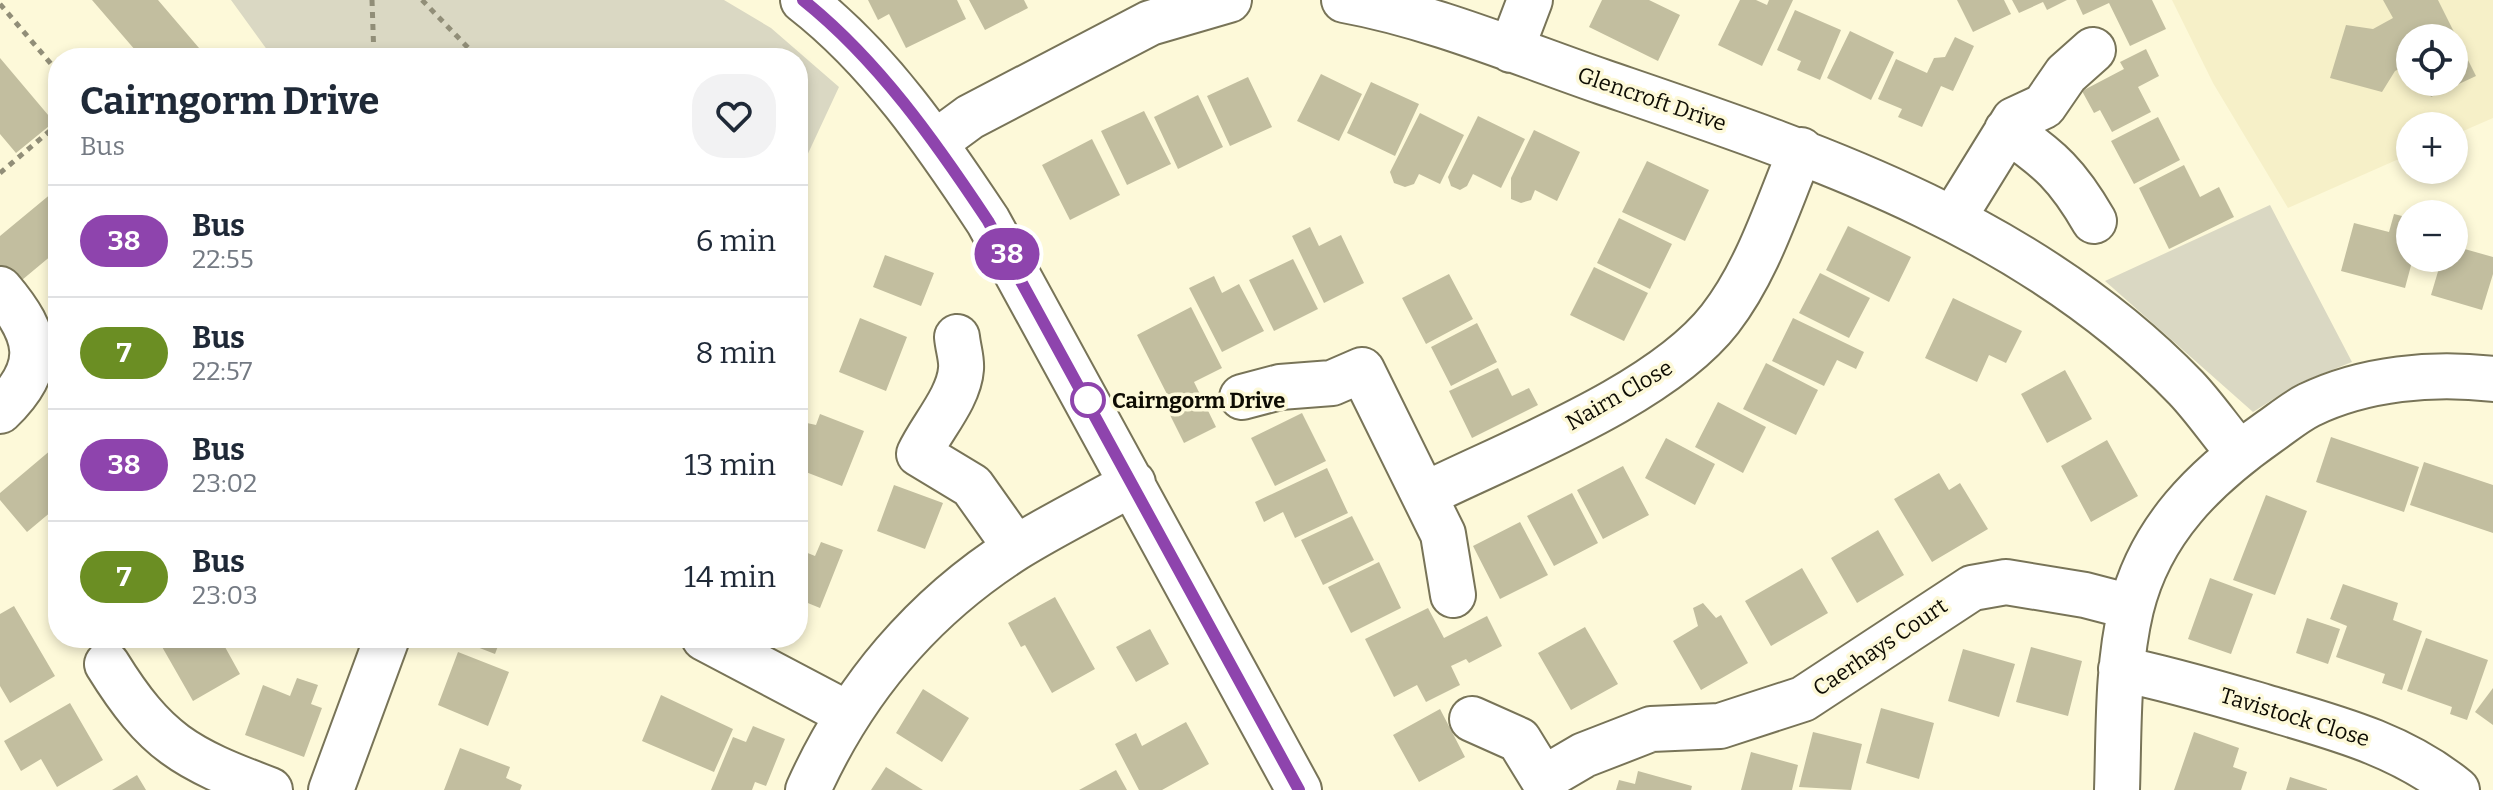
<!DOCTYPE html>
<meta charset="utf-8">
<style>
:root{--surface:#fff;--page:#f2f2f3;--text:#1f2937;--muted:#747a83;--line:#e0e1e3}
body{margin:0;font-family:Bitter,serif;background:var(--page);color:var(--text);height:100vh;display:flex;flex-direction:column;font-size:30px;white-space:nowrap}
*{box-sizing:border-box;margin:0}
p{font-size:26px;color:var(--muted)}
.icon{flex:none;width:44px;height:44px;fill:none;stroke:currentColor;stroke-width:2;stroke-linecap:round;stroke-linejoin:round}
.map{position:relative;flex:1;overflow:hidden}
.side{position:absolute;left:48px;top:48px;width:760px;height:600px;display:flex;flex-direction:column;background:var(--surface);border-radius:32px;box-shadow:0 4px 12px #0003}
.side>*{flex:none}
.badge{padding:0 16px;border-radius:26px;font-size:28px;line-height:52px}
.tools{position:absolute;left:2396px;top:24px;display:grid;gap:16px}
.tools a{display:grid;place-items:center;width:72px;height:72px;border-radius:50%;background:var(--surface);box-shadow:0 4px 12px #0003;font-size:40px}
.map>.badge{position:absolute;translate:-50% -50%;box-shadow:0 0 0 4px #fff}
.round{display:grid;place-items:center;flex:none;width:84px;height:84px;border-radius:32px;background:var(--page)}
.head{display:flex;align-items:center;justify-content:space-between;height:136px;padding:0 32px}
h1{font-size:38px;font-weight:700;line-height:60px}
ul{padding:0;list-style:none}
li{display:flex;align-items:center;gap:24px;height:112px;padding:0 32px;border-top:2px solid var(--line)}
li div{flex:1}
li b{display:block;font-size:30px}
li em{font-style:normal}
li .badge{min-width:88px;font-weight:700;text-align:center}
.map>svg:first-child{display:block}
.built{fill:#f6f0c8;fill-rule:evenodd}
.green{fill:#dad8c3}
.building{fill:#c2be9f}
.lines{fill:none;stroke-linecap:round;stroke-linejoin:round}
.minor-casing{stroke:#787458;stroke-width:48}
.path{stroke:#918e78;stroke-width:5;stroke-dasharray:6 6;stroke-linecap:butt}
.minor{stroke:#fff;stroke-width:44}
.line-casing{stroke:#fff;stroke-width:18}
.line{stroke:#8e44ad;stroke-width:12}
.stop-dot{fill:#fff;stroke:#8e44ad;stroke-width:4}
.labels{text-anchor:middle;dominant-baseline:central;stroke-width:7;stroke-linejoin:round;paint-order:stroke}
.street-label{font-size:22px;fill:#0e0c03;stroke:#fdf9d9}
.stop-label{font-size:22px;font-weight:bold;fill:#0e0c03;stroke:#fdf9d9;text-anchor:start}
</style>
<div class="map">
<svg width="2493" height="790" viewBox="0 0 2493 790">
<rect width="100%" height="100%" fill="#fdf9d9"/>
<!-- built -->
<path class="built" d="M2172 0H2493V118L2454 135V126H2410V154L2288 208 2213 83ZM2410 38H2454V82H2410Z"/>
<!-- green -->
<path class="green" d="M231 0H724L771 28 839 87 798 175V58H273Z
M2270 205 2352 362 2299 383 2253 412 2105 281Z"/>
<!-- building -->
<path class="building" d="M92 0H158L205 55 142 58Z
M868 0H957L966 19 906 48 889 14 878 20Z
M969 0H1024L1028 8 985 30Z
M1602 0H1649L1680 15 1658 61 1589 27Z
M1740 0H1756L1767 5 1769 0H1793L1762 66 1718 45Z
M1957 0H2004L2011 14 1973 32Z
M2012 0H2067L2047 10 2043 2 2019 13Z
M2076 0H2152L2166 29 2130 46 2109 3 2083 15Z
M2383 0H2438L2476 76 2431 97 2424 82H2454V38H2410V64L2395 71 2382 92 2330 78 2346 25 2373 29 2393 18Z
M1795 10 1841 30 1820 80 1797 70 1801 61 1777 50Z
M1850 31 1894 52 1871 100 1827 78Z
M1955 37 1974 46 1953 91 1941 86 1922 127 1898 117 1902 109 1878 99 1896 59 1927 73 1934 58 1945 57Z
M2146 49 2159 76 2138 87 2151 112 2112 132 2100 110 2094 113 2082 91 2124 69 2120 62Z
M0 58 54 122 16 153 0 134Z
M1321 74 1362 94 1339 141 1297 121Z
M1248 77 1272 127 1230 146 1207 96Z
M1371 82 1419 104 1395 156 1347 133Z
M1198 95 1223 147 1178 169 1154 117Z
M1144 111 1171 164 1127 185 1101 131Z
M1420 113 1464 135 1440 184 1419 174 1414 184 1405 187 1394 183 1390 172Z
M1478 116 1525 139 1501 188 1473 174 1467 186 1460 190 1451 186 1448 177Z
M2158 117 2180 160 2134 184 2111 141Z
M1534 130 1580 152 1557 201 1535 190 1531 200 1521 203 1511 199V178Z
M1092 139 1120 195 1070 220 1042 165Z
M1647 161 1709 190 1685 241 1622 212Z
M2184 165 2200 197 2219 187 2234 217 2169 249 2139 188Z
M58 188V250L16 285 0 265V236Z
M2394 214 2410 218 2413 258 2405 288 2341 271 2354 223 2389 232Z
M1619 218 1672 244 1650 289 1597 263Z
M1848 226 1911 257 1889 302 1826 270Z
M1310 227 1319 246 1341 235 1364 283 1324 303 1292 236Z
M2454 246 2493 257V274L2482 310 2431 295 2442 258H2454Z
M885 255 934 273 921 306 873 287Z
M1293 259 1318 309 1274 331 1249 280Z
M1594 267 1648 293 1624 341 1570 315Z
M1820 273 1870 298 1849 338 1799 313Z
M1449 274 1473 319 1426 344 1402 298Z
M1214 276 1222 293 1239 284 1264 331 1222 352 1189 288Z
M1953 298 2022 331 2006 363 1989 355 1977 382 1925 358Z
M1191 307 1222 368 1194 382 1216 427 1184 443 1168 411 1174 408 1137 335Z
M860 318 907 337 886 391 839 372Z
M1793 318 1864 352 1856 369 1837 360 1824 386 1772 361Z
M1477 323 1497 362 1451 386 1431 347Z
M1766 363 1818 390 1796 435 1743 409Z
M1498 368 1512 396 1529 388 1538 405 1472 438 1449 391Z
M2065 370 2092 419 2047 443 2021 394Z
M1718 402 1766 427 1743 473 1695 447Z
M1302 413 1326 461 1275 486 1251 438Z
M820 414 864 431 842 486 798 469 807 445 798 442V421L816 425Z
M2331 437 2419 467 2404 512 2316 482Z
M1666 438 1715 464 1695 505 1645 478Z
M2107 440 2138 496 2091 522 2061 466Z
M58 444V506L27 532 0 500V493Z
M2424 462 2493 485V533L2410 505Z
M1623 466 1649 515 1603 539 1577 490Z
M1327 468 1348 513 1295 538 1283 512 1264 522 1255 502Z
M1939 473 1949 490 1960 483 1988 529 1932 562 1894 499Z
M894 485 943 503 925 549 877 531Z
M1572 493 1598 543 1554 566 1527 516Z
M2266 495 2307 511 2275 595 2233 580Z
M1352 516 1374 560 1323 585 1301 540Z
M1520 522 1548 575 1500 599 1473 546Z
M1878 530 1904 575 1857 603 1831 558Z
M821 542 843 550 820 608 798 599V549L815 556Z
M1379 562 1401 608 1351 633 1328 587Z
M1802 568 1828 613 1771 646 1745 601Z
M2210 578 2253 594 2231 654 2188 639Z
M2343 584 2398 603 2393 620 2422 631 2402 690 2382 683 2385 674 2336 657 2347 626 2330 619Z
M1055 597 1095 669 1052 693 1025 645 1021 647 1008 623Z
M1703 603 1716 618 1721 615 1748 663 1701 690 1673 641 1698 626 1693 608Z
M14 606 55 676 10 703 0 686V614Z
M1428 608 1444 638 1487 616 1502 646 1469 663 1466 659 1451 666 1460 685 1426 702 1417 685 1394 697 1365 639Z
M2307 618 2340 629 2328 664 2296 653Z
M1585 627 1618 684 1571 710 1538 653Z
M1150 629 1169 664 1136 682 1116 647Z
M173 638H220L240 674 193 701 161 645Z
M454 638H501L495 654Z
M2426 638 2488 660 2467 720 2450 714 2452 707 2407 691Z
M2031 647 2082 661 2068 716 2016 702Z
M1963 649 2015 664 1999 717 1948 701Z
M458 652 509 672 488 726 438 705Z
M297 678 318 685 311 704 322 708 304 757 245 735 263 685 290 696Z
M2493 688V725L2475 712Z
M923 689 969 718 942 762 896 733Z
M661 695 733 729 714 772 642 741Z
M70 703 103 760 57 787 41 759 21 771 4 741Z
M1881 708 1934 723 1919 779 1866 763Z
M1440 709 1465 757 1419 782 1393 735Z
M1186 722 1209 764 1162 790H1139L1115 744 1136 733 1142 746Z
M753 726 785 739 766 786 755 782 752 790H711L733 737 746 742Z
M1813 732 1862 744 1851 790 1799 787Z
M2194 732 2239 748 2233 767 2247 772 2241 790H2174Z
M460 748 510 767 506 778 522 785 520 790H444Z
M1751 752 1798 765 1792 790H1741Z
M886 767 923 790H871Z
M1116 770 1127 790H1079Z
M1638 771 1692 786 1691 790H1616L1619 780 1635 784Z
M137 775 146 790H112Z
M2290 777 2327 789V790H2286Z"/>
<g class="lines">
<!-- minor casing -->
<g class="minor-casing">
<path id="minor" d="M803 0C879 59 935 141 988 221L1299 790
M1344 0C1432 16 1519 53 1603 82 1813 154 2027 223 2186 388 2205 408 2221 432 2239 453
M1511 50 1530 0
M2007 130C2050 159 2068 176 2094 221
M936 142 970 117 1150 23 1229 0
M1954 217 2014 120 2044 106 2066 74 2093 50
M0 289C40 336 46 367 0 411
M957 337C958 348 962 359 961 369 959 398 931 428 919 454L972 486 1016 548
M1242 397 1280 387 1332 383 1362 370 1443 534 1453 595
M1424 495C1511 452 1661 395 1720 319 1758 270 1777 207 1801 150
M704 638 848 714
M107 664C156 743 185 758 270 790
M2121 669C2170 679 2217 693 2265 707 2333 727 2401 744 2457 790
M1472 719 1519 740 1543 779 1584 755 1651 729 1720 726 1803 699 1972 588 2006 582 2085 595 2131 607
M331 790 387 638
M808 790C853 690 923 607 1016 548 1053 525 1094 505 1133 483
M2117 790C2119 730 2117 668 2131 609 2150 530 2205 477 2269 432 2282 423 2295 412 2309 405 2365 378 2433 372 2493 379"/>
</g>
<!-- path -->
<path class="path" d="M372 0 374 58
M422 0 478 58
M0 4 58 72
M0 173 58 124"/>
<!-- minor -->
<use href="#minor" class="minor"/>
</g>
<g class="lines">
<!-- line casing -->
<g class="line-casing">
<path id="line" d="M803 0C878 60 935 141 988 221L1299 790"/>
</g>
<!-- line -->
<use href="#line" class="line"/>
</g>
<!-- markers -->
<circle class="stop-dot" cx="1088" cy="400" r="16"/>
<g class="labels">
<!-- street labels -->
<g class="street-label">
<text transform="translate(1652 99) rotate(19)">Glencroft Drive</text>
<text transform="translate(1619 395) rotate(-30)">Nairn Close</text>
<text transform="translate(1880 647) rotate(-34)">Caerhays Court</text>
<text transform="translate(2295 717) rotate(17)">Tavistock Close</text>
</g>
<!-- stop labels -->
<g class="stop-label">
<text x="1112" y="400">Cairngorm Drive</text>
</g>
</g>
</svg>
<div class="tools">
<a><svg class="icon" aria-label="locate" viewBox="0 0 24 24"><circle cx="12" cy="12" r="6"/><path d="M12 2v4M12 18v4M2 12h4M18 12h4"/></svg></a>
<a>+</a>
<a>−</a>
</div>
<b class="badge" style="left:1007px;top:254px;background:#8e44ad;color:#fff">38</b>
<section class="side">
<div class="head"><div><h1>Cairngorm Drive</h1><p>Bus</p></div><a class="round"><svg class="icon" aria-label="heart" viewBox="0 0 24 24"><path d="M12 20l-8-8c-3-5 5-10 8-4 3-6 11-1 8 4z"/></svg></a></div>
<ul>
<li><span class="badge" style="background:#8e44ad;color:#fff">38</span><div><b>Bus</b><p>22:55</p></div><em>6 min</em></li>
<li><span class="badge" style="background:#6b8e23;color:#fff">7</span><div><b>Bus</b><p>22:57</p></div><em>8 min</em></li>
<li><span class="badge" style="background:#8e44ad;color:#fff">38</span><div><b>Bus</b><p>23:02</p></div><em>13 min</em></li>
<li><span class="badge" style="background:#6b8e23;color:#fff">7</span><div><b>Bus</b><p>23:03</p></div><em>14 min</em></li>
</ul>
</section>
</div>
